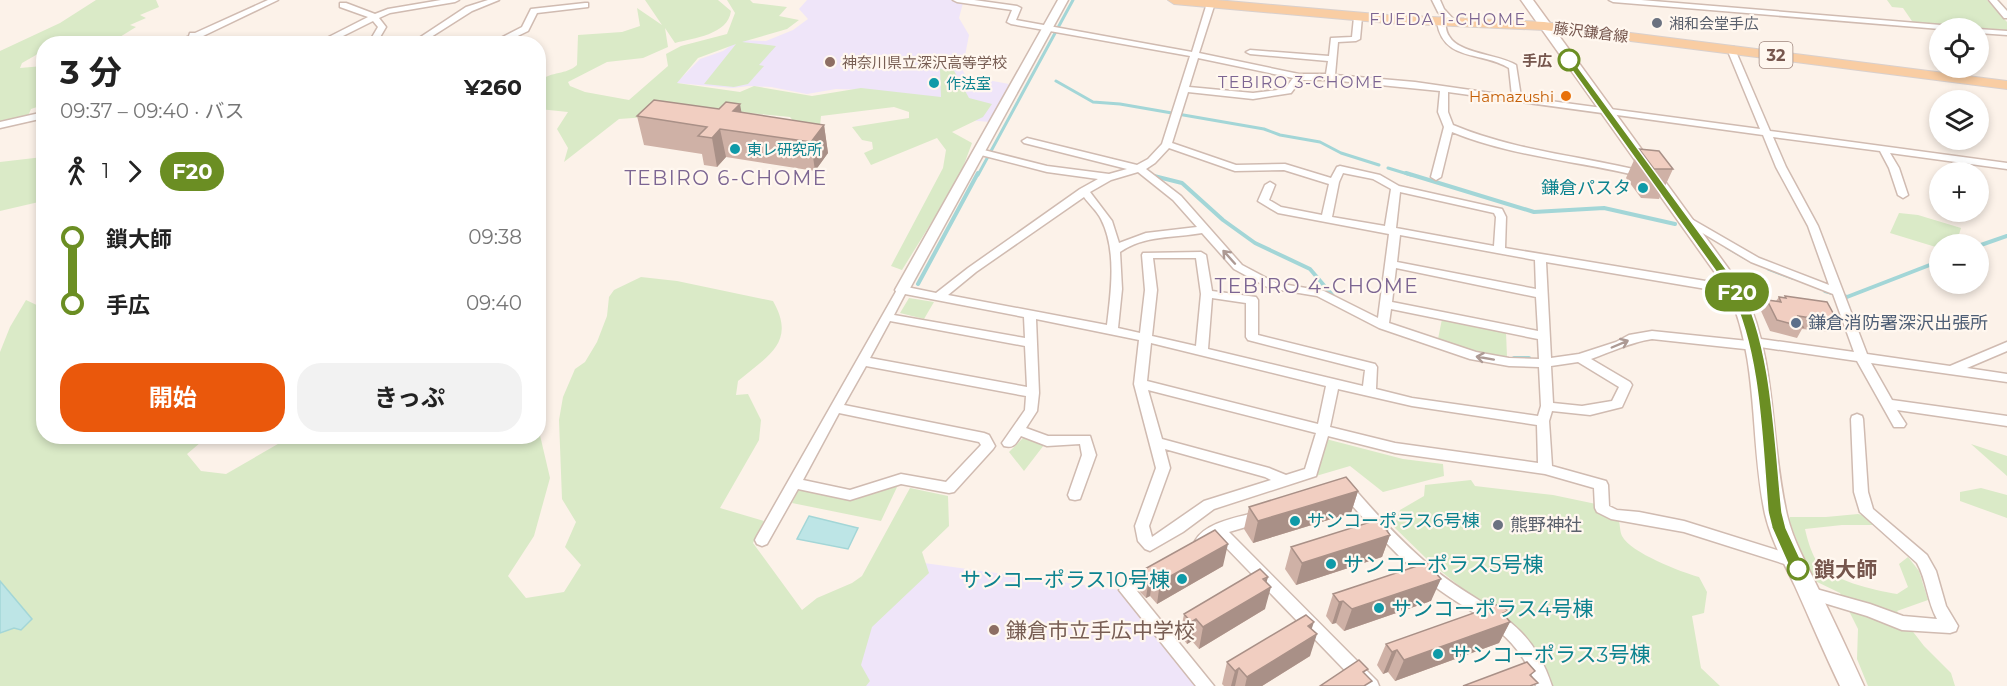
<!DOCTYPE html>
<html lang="ja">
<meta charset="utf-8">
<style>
:root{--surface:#fff;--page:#f2f2f2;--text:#222;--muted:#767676;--accent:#ea580c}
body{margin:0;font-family:Montserrat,"Noto Sans JP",sans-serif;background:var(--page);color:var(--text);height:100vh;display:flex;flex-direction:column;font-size:22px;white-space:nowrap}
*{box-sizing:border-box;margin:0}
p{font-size:20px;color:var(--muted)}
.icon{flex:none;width:33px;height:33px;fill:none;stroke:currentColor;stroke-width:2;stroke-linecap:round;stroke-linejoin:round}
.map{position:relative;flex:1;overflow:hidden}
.drawer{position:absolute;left:36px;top:36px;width:510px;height:408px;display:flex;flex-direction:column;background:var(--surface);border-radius:24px;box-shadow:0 3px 9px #0003}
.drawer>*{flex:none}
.badge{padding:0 12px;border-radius:20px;font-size:21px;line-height:39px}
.tools{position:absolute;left:1929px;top:18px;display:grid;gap:12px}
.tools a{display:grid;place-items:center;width:60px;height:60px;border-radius:50%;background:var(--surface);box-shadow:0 3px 9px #0003;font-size:30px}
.map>.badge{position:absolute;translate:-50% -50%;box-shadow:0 0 0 3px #fff}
.legs{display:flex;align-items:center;gap:9px;height:66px;padding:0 24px;font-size:20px}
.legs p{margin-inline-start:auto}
.summary{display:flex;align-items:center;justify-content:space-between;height:102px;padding:0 24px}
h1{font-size:33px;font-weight:700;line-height:45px}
.cta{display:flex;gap:12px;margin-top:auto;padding:12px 24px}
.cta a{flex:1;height:69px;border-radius:24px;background:var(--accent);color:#fff;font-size:24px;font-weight:700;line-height:69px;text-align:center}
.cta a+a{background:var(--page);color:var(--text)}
ul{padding:0 24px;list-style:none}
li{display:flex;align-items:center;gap:21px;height:66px;font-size:22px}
li i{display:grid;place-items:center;width:9px;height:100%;margin:0 8px;background:currentColor}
li i::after{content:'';width:15px;height:15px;margin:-8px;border:4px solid;border-radius:50%;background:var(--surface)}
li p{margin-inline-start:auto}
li:first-child i{background:linear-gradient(#0000 50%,currentColor 0)}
li:last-child i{background:linear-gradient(currentColor 50%,#0000 0)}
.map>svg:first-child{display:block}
.education{fill:#efe5f9}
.green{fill:#daeac7}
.water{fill:#bde5e6;stroke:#a3d6d7;stroke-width:1.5}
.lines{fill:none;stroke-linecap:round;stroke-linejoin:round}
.stream-far1{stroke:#a3d6d7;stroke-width:3}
.stream{stroke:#a3d6d7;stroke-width:4}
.minor-casing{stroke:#d0bbb1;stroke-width:3}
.tertiary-casing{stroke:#d0bbb1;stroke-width:3}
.secondary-casing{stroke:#d3baaf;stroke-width:3}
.primary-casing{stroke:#d9d0cd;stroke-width:2}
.minor{fill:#fff;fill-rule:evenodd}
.tertiary{fill:#fff;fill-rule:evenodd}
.secondary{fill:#fff;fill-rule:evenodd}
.primary{fill:#f9cda3;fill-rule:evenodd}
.wall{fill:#cfb1a6}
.shaded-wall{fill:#a99087}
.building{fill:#f1cec1;stroke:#a99087;stroke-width:1.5}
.oneway{stroke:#ad9a94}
.line-1{fill:#6b8e23;stroke:#fff;stroke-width:1.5}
.worship-dot{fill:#6b7280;stroke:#fff7ef;stroke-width:2}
.stop-1-dot{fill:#fff;stroke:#6b8e23;stroke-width:3}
.education-dot{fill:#8d6e63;stroke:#fff7ef;stroke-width:2}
.culture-dot{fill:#0f9aa8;stroke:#fff7ef;stroke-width:2}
.food-dot{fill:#e8710a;stroke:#fff7ef;stroke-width:2}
.service-dot{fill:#5c6f8a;stroke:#fff7ef;stroke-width:2}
.labels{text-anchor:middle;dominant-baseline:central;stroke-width:4.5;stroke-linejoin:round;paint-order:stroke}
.far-worship-label{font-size:15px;fill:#5b616d;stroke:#fff7ef;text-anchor:start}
.far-street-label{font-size:15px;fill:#76564d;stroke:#fff7ef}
.far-stop-label{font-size:15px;font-weight:bold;fill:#76564d;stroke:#fff7ef;text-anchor:end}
.far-education-label{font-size:15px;fill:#785e54;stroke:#fff7ef;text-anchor:start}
.far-culture-label{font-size:15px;fill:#0d838f;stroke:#fff7ef;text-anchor:start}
.far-food-label{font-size:15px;fill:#c56008;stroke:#fff7ef;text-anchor:end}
.far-neighbourhood-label{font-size:16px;letter-spacing:1.5px;fill:#7c6592;stroke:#fff7ef}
.shield{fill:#fff7ef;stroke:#9f867e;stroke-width:1.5}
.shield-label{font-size:16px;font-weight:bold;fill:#76564d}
.culture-label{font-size:18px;fill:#0d838f;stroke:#fff7ef;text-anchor:end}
.service-label{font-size:18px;fill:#4e5e75;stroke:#fff7ef;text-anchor:start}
.worship-label{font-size:18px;fill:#5b616d;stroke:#fff7ef;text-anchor:start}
.neighbourhood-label{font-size:20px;letter-spacing:1.5px;fill:#7c6592;stroke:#fff7ef}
.near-culture-label{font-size:21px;fill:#0d838f;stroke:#fff7ef;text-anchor:start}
.near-stop-label{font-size:21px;font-weight:bold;fill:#76564d;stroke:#fff7ef;text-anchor:start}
.near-education-label{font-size:21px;fill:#785e54;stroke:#fff7ef;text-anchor:start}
</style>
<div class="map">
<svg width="2007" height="686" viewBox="0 0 2007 686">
<rect width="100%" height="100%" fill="#fcf2e9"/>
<!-- education -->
<path class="education" d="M807 0H950L963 3 959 18 969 35 963 66H960L966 76 1009 84 989 122 958 119 867 90 836 89 807 94 771 87 748 86 733 88 676 83 700 59 723 51 739 40 766 41 793 30 808 19 799 9Z
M895 559 1120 590 1200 686H849Z"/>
<!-- green -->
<path class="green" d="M96 0H156L159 7 140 15 146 18 130 25 136 27 115 40 92 43 44 44 43 51 22 63 20 68 43 66V105L31 109 27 118 0 124V51L60 23Z
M645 0H718L731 11C728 35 693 38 675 43L665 28 668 47 643 58 607 62 568 82 570 86 585 92 629 100 668 66 666 54 681 46 727 34 735 13 727 0H750L753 3 787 7 779 16 799 20 787 29 742 42 776 46 759 65 764 66 748 84 734 87 704 84 736 44 698 58 677 83 740 92 754 86 812 96 861 88 941 97 940 69 952 67 969 98 992 104 983 117 952 132 972 143 959 178 902 270 891 266 943 168 946 150 937 138 871 165 864 153 873 149 872 142 862 140 852 127 909 118V112L894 107 821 116 820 126 799 128 790 117 730 111 619 119 564 162 568 148 557 129 568 112 539 109V81C552 71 566 75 577 65L578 35 622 32 640 26 637 8 662 25Z
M1887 0H1987L2007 22V31L1914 24 1903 8 1892 7Z
M43 157V201L0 211V162Z
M1899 213 1918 215 1961 228 1956 244H1940L1939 248 1890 233Z
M641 277 677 281 773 301C797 343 767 356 738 381L736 395 748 394 761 420 759 440 720 508 764 521 753 543 802 610 817 598 852 583 862 576 910 488 948 496 949 526 922 552 929 573 872 627 861 665 870 681 866 686H0V352L10 327 26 300 43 308 44 436 207 437 187 454 201 471 226 474 290 437 538 436 539 431 550 478 534 536 508 576 526 598 564 592 581 565 565 547 576 522 562 499 559 420 563 397 575 369 585 362 597 342 607 316 609 297 614 290Z
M909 298 934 302 924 319 900 313Z
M1442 319 1506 332 1507 357 1478 352 1438 339Z
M1023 438 1044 445 1024 471 1009 452Z
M1326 439 1403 459 1443 464 1444 476 1383 492 1350 466 1316 476Z
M1971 444 2007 456V476Z
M1471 480 1475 486 1553 495 1596 504 1611 518 1619 521C1620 525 1620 532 1622 536 1631 553 1681 572 1699 577L1707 592 1704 613 1692 616 1701 668 1720 686H1552L1494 614 1432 564 1394 527 1400 510 1424 496 1425 485Z
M898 485 881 521 792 503 798 491 803 489 851 500Z
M1981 488 2007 495V518L1960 501V492Z
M1858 514 1867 516 1878 525H1842L1805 529C1807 538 1811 552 1816 560 1830 581 1874 590 1897 594L1908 587 1899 564 1908 557 1919 571 1928 600 1897 611 1924 646 1951 673 1955 686H1868L1857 659 1858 629 1840 593 1813 580 1789 521 1790 517H1826Z"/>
<!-- water -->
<path class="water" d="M809 516 858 528 848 549 797 539Z
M0 581 32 619 21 630 14 628 0 633Z"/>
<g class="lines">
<!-- stream-far1 -->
<path class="stream-far1" d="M1056 81 1093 102 1120 104 1264 129 1280 135 1320 142 1341 153 1379 165
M1388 168 1411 175
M978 175 1073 0"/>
<!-- stream -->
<path class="stream" d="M1406 173 1534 212 1604 208 1675 224
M1154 176 1182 183 1223 220 1255 243 1310 269 1333 296
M1978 246 2007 236
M1727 247 1746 258
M1769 269 1793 278
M918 284 978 173
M1825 291 1847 297 1940 261
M1514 358H1529"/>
<!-- minor casing -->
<g class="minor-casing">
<path id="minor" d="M268 0H278L201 37 211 44H201L194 40 186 44H174L189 36 190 33H195Z
M441 0H459L455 2 390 13 379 18 386 27 376 44H368L378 27 373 21 327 44H315L368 17 340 7V3H346L375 14 388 9Z
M488 0H499L472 11 420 44H410L466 7Z
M953 0H974L1017 6 1021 8 1016 20 1192 52 1207 3 1211 1 1215 3 1199 53 1299 74H1326L1328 61 1250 54 1246 52 1250 50 1329 56 1331 38 1352 37 1354 17 1358 15 1362 17 1360 39 1356 41 1338 42 1335 75 1415 82 1512 96 1509 68C1482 51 1443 62 1437 22L1441 20 1445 22C1446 27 1446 32 1449 36 1459 54 1498 54 1516 65L1521 97 1760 129 1727 49 1734 47 1770 131 2007 163V169L1890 153 1899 168 1908 195 1903 198 1898 195 1889 168 1880 151 1773 137 1786 167 1818 226 1867 354 1950 366 2007 342V351L1967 368 2007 374V382L1871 363 1892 400 2007 416V426L1897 410 1906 424 1904 427H1894L1857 361 1760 347 1754 350 1652 339C1631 342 1611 352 1591 359L1630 382 1632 385 1622 407 1590 415 1552 411 1549 421 1552 466 1606 481 1608 485 1609 506 1617 510 1639 512 1684 521 1799 557 1801 561 1799 565 1794 567 1684 532 1611 519 1597 512 1595 508 1594 488 1545 474 1395 453 1328 436 1316 476 1214 509 1183 532 1150 551 1145 549 1138 541 1135 526 1156 468 1134 384 1139 340 1036 319 1039 393 1037 411 1026 428 1048 436H1090L1096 455 1080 499 1075 500 1070 499 1068 495 1082 455 1080 444 1047 446 1021 436C1016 443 1014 449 1004 446L1002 443 1025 410 1026 396 866 366 844 405 984 433 989 435 995 446 993 449 954 492 949 493 901 484 850 500 798 489 767 544 762 546 757 544 755 540 757 536 898 288 902 286 936 293 968 268 1080 189 1098 179 1047 172 977 154V150L980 149 1047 166 1109 174 1127 169 1024 143 1022 141 1027 138 1137 165 1148 159 1162 144 1190 56 1011 24 1007 22 1012 10 957 2ZM1198 58 1293 78 1285 89 1253 93 1189 87ZM1301 80H1330L1440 91 1438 112 1444 127 1431 177 1436 180 1441 177 1452 132C1513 157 1580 161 1643 177L1648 174 1646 172C1582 156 1515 151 1453 125L1448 112V92L1763 135 1776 167 1808 226 1829 285 1759 258 1688 217 1684 216 1679 219 1751 262 1833 294 1854 352 1754 338 1748 341 1652 331 1629 335 1616 342 1579 354 1551 358 1546 262 1736 294 1742 290 1736 286 1505 248 1506 217 1502 209 1399 186 1380 175 1340 166 1337 167 1331 178 1285 164 1236 165 1172 143 1188 92 1253 99 1291 93ZM1169 148 1235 171 1284 170 1329 184 1322 215 1281 207 1269 200 1275 185 1270 182 1265 185 1258 201 1278 213 1389 234 1378 318 1324 291 1276 283 1242 265 1181 196 1146 169 1155 163ZM1138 172 1173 200 1197 227 1146 233 1119 243 1112 221 1090 192 1111 180ZM1343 173 1373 179 1391 189 1385 226 1332 217 1339 182ZM1400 192 1494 213 1496 217 1494 246 1396 228ZM1084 197C1089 204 1097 211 1101 219 1117 250 1111 292 1107 325L948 295 976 272ZM1202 233 1234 269 1269 288 1317 296 1379 328 1470 359 1509 366 1539 367 1541 406 1538 416 1412 398 1376 389 1377 367 1375 364 1258 335V300L1256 297 1212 291 1206 255 1201 252 1143 253 1142 255 1145 290 1140 333 1118 328 1122 289 1120 252C1145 235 1174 238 1202 233ZM1400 235 1535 260 1536 289 1397 262ZM1153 258H1196L1201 294 1196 346 1152 336 1157 290ZM1396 268 1536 297 1538 331 1392 302ZM905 294 1024 317 1025 338 894 315ZM1212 298 1246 303V337L1248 340 1365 370 1363 386 1208 349ZM1391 309 1538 339 1539 359 1509 358 1476 352 1389 323ZM890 321 1025 346 1027 387 870 358ZM1151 343 1326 386 1318 424 1147 381ZM1578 362 1619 387 1612 401 1582 406 1553 403 1551 366ZM1338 389 1412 406 1537 425 1538 463 1395 443 1330 427ZM1148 390 1316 433 1305 469 1286 475 1269 468 1162 439ZM839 413 979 442 981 445 946 482 901 474 850 490 803 480ZM1165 449 1265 477 1271 480 1204 501 1152 537 1149 526 1170 468Z
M1432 0H1440L1444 9 1456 22 1455 24H1449L1438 12Z
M1609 0H1641L1953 26 1957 28 1940 29 1613 2Z
M1989 0H1997L2007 11V18H2004Z
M585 3H588V7L537 13 528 31 501 44H489L522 27 531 9Z
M1978 29 2007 31V35L1978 33Z
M44 112V118L0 128V122Z
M1857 414 1862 416 1863 419 1868 492 1873 509 1927 555 1936 571 1946 606 1958 626 1956 631 1950 633 1902 630 1867 616 1804 597 1801 593 1804 589 1809 587 1870 604 1903 616 1937 619C1927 601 1927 581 1917 563L1860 512 1854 492 1851 419 1852 416Z
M1346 484 1351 485C1377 515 1404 545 1435 570 1486 611 1529 616 1552 686H1536C1517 627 1469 615 1425 579 1394 554 1368 523 1341 493L1339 489 1341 485Z
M1261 511 1266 513 1268 517 1266 521 1229 532 1377 681 1379 686H1360L1217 538 1202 547 1197 545 1195 541C1206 521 1241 517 1261 511Z
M1155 566 1160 568 1162 572 1160 576 1137 591 1214 686H1196L1119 590 1122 586Z"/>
</g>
<!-- tertiary casing -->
<g class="tertiary-casing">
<path id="tertiary" d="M1058 0H1068L909 290 902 294 897 293 895 290Z"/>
</g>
<!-- secondary casing -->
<g class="secondary-casing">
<path id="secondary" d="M1521 0H1533L1744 290C1778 365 1769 437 1787 515 1793 540 1806 563 1817 586 1833 619 1849 653 1864 686H1840C1824 653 1810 619 1795 586 1784 563 1771 540 1765 514 1749 437 1760 365 1728 291Z"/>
</g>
<!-- primary casing -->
<g class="primary-casing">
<path id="primary" d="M1168 0H1216L1388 15 1544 22 2007 81V89L1544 30 1388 23 1174 4Z"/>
</g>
<!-- minor -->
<use href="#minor" class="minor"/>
<!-- tertiary -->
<use href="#tertiary" class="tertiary"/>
<!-- secondary -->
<use href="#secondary" class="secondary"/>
<!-- primary -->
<use href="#primary" class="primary"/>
</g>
<!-- wall -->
<path class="wall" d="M742 113 824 125 828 153 815 171 726 157 717 167 704 165 702 154 644 145 637 116Z
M1639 149 1673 169 1659 199 1641 198 1626 178Z
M1785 296 1838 322 1830 332 1802 329 1797 338 1770 331 1761 311 1767 300 1776 301 1779 297 1784 298Z
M1358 491 1351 513 1253 543 1244 529 1249 507Z
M1389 526 1388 532 1390 535 1382 557 1296 585 1285 569 1291 547Z
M1223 566 1157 604 1150 596 1146 598 1140 592 1143 570Z
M1437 574 1431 601 1344 631 1336 623 1332 624 1326 616 1333 594Z
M1268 577 1266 582 1265 609 1199 649 1192 641 1187 644 1180 635 1184 614Z
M1508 611 1505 616 1510 622 1499 643 1395 681 1388 672 1383 674 1377 665 1386 644Z
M1312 629 1310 656 1262 686H1224L1222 684 1227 662Z"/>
<!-- shaded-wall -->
<path class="shaded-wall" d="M740 104 745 132 733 111Z
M824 125 828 153 815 171 811 142Z
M720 129 726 157 717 167 712 138Z
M1358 491 1351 513 1253 543 1258 521Z
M1389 526 1386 536 1390 535 1382 557 1296 585 1302 563Z
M1228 544 1223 566 1157 604 1160 582Z
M1439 569 1434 581 1441 579 1431 601 1344 631 1352 609Z
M1153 574 1150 596 1146 598 1149 577Z
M1268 577 1264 591 1271 587 1265 609 1199 649 1203 627Z
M1343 601 1336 623 1332 624 1339 602Z
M1508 611 1501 625 1510 622 1499 643 1395 681 1404 660Z
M1196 619 1192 641 1187 644 1191 622Z
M1314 622 1308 640 1317 634 1310 656 1262 686H1245L1247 677 1308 626Z
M1397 650 1388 672 1383 674 1392 652Z
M1239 668 1235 686H1231L1235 671Z"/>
<!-- building -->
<path class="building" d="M654 100 719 109 726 102 740 104 733 111 824 125 811 142 720 129 712 138 698 136 707 127 637 116Z
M1639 149 1659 151 1673 169H1654Z
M1785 296 1827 302 1838 322 1798 316 1803 327 1777 320 1767 300 1781 302 1779 297 1786 298Z
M1346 477 1358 491 1258 521 1249 507Z
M1383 518 1389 526 1385 528 1390 535 1302 563 1291 547Z
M1215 530 1228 544 1160 582 1153 574 1149 577 1143 570Z
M1432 561 1439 569 1434 571 1441 579 1352 609 1343 601 1339 602 1333 594Z
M1260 569 1268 577 1263 579 1271 587 1203 627 1196 619 1191 622 1184 614Z
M1499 604 1508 611 1503 613 1510 622 1404 660 1397 650 1392 652 1386 644Z
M1306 615 1314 622 1308 626 1317 634 1247 677 1239 668 1235 671 1227 662Z
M1359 660 1368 669 1363 672 1372 681 1364 686H1320Z
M1527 662 1535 671 1530 675 1538 683 1530 686H1463Z"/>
<!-- one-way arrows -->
<defs><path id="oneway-shaft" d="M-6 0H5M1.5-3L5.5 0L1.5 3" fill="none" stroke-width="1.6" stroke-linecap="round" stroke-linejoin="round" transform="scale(1.5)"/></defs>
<g class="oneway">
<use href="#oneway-shaft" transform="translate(1229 257) rotate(-132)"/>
<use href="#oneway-shaft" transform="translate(1620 344) rotate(-23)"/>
<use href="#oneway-shaft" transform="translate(1485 358) rotate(-170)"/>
</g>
<!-- line-1 -->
<path class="line-1" d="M1566 59H1572L1740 288C1772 341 1775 448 1782 512L1786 528 1805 569 1803 573H1792L1772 528 1768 512C1762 443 1761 352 1730 291L1566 62Z"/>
<!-- markers -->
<g class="worship-dot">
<circle cx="1657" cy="23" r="6"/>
<circle cx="1498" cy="525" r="6"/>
</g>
<g class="stop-1-dot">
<circle cx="1569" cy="60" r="10"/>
<circle cx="1798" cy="569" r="10"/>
</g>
<g class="education-dot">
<circle cx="830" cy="62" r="6"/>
<circle cx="994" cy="630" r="6"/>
</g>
<g class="culture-dot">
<circle cx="934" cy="83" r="6"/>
<circle cx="735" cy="149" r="6"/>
<circle cx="1643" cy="188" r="6"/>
<circle cx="1295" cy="521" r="6"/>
<circle cx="1331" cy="564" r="6"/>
<circle cx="1182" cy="579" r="6"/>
<circle cx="1379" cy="608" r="6"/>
<circle cx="1438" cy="654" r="6"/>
</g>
<circle class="food-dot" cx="1566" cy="96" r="6"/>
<circle class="service-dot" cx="1796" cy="323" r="6"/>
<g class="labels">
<!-- far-worship labels -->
<g class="far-worship-label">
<text x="1669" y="23">湘和会堂手広</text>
</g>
<!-- far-street labels -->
<g class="far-street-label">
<text transform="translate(1591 32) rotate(7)">藤沢鎌倉線</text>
</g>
<!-- far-stop labels -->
<g class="far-stop-label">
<text x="1552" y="60">手広</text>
</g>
<!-- far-education labels -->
<g class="far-education-label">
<text x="842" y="62">神奈川県立深沢高等学校</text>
</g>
<!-- far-culture labels -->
<g class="far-culture-label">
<text x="946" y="83">作法室</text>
<text x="747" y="149">東レ研究所</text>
</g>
<!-- far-food labels -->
<g class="far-food-label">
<text x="1554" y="96">Hamazushi</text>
</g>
<!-- far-neighbourhood labels -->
<g class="far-neighbourhood-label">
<text x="1448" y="19">FUEDA 1-CHOME</text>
<text x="1301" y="82">TEBIRO 3-CHOME</text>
</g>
<!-- shield labels -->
<rect class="shield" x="1759.5" y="42" width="33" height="26" rx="4.5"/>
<g class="shield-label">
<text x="1776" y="55">32</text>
</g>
<!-- culture labels -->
<g class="culture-label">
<text x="1631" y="188">鎌倉パスタ</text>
<text x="1307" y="521" text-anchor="start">サンコーポラス6号棟</text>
</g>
<!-- service labels -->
<g class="service-label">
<text x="1808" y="323">鎌倉消防署深沢出張所</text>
</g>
<!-- worship labels -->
<g class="worship-label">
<text x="1510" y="525">熊野神社</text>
</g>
<!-- neighbourhood labels -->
<g class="neighbourhood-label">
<text x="726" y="178">TEBIRO 6-CHOME</text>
<text x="1317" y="286">TEBIRO 4-CHOME</text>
</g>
<!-- near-culture labels -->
<g class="near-culture-label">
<text x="1343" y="564">サンコーポラス5号棟</text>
<text x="1170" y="579" text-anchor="end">サンコーポラス10号棟</text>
<text x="1391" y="608">サンコーポラス4号棟</text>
<text x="1450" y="654">サンコーポラス3号棟</text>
</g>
<!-- near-stop labels -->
<g class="near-stop-label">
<text x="1814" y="569">鎖大師</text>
</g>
<!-- near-education labels -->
<g class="near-education-label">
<text x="1006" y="630">鎌倉市立手広中学校</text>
</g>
</g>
</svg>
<div class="tools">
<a><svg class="icon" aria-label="locate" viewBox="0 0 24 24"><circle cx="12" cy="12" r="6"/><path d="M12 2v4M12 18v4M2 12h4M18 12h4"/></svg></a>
<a><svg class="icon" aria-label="layers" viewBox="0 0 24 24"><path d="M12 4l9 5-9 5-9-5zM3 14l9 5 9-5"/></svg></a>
<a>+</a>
<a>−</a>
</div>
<b class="badge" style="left:1737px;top:292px;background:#6b8e23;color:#fff">F20</b>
<section class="drawer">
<div class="summary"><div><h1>3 分</h1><p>09:37 – 09:40 · バス</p></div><b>¥260</b></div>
<div class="legs"><svg class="icon" aria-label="walk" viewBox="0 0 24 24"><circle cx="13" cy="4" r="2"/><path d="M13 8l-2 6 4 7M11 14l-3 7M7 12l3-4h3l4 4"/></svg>1<svg class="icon" aria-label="forward" viewBox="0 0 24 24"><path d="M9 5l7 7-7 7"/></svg><b class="badge" style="background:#6b8e23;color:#fff">F20</b></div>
<ul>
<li><i style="color:#6b8e23"></i><b>鎖大師</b><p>09:38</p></li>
<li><i style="color:#6b8e23"></i><b>手広</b><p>09:40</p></li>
</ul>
<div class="cta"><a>開始</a><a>きっぷ</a></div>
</section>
</div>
